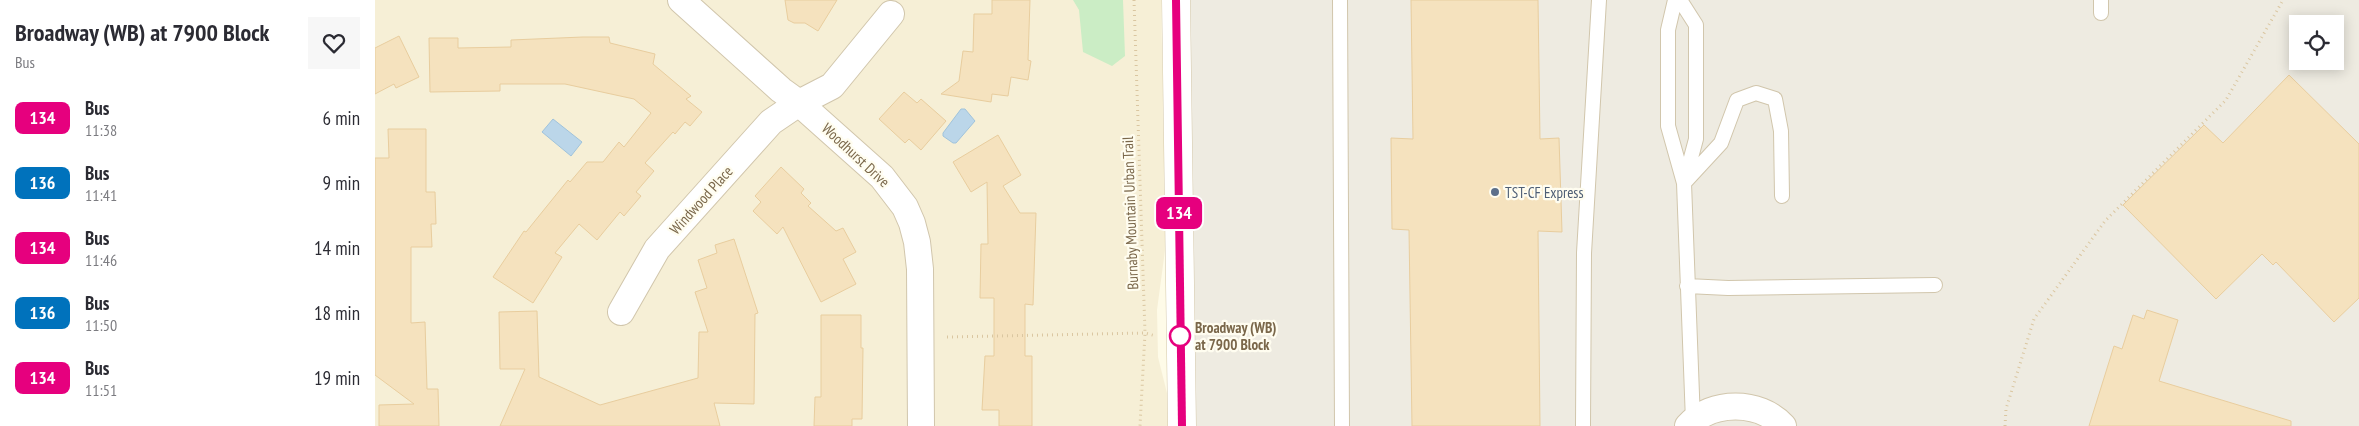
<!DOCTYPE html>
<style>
:root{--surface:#fff;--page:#f7f7f7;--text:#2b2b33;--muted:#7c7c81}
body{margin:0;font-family:"PT Sans Narrow",sans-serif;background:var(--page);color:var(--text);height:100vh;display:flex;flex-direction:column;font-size:19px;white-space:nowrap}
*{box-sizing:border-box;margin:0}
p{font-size:16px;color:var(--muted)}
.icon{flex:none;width:28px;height:28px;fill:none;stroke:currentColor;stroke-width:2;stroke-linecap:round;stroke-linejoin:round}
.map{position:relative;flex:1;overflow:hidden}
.side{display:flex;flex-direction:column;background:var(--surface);width:375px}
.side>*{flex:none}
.badge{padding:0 10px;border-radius:8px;font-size:18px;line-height:32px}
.controls{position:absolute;left:1914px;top:15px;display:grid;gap:10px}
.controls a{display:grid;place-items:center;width:55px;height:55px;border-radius:0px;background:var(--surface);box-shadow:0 2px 12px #0003;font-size:25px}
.map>.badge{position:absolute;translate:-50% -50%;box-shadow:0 0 0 2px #fff}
.round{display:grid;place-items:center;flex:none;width:52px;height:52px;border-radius:0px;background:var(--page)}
.summary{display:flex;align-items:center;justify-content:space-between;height:85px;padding:0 15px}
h1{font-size:24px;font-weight:800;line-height:38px}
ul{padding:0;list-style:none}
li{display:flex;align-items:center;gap:15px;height:65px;padding:0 15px}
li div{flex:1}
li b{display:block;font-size:19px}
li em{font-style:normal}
li .badge{min-width:55px;font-weight:700;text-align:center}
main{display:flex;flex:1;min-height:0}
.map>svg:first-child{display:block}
.residential{fill:#f6efd6}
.industrial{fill:#eeebe1;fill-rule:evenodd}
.green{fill:#cbedc5}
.water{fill:#bbd6e9;stroke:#a0c3db}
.building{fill:#f5e2be;stroke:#e8cd9e}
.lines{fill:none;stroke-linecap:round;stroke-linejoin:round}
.lane-casing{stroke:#d1c6ac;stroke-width:16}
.street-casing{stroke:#d1c6ac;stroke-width:28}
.secondary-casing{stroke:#d4c8aa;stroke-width:29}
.path{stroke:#dac6a0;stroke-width:3;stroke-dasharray:1 4;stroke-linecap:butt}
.lane{stroke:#fff;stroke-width:14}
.street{stroke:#fff;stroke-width:26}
.secondary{stroke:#fff;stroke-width:28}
.line-casing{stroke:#fff;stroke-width:11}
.line{stroke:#e6007e;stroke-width:8}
.service-dot{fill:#5c6f8a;stroke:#fffdf0;stroke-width:2}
.stop-dot{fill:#fff;stroke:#e6007e;stroke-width:2.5}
.labels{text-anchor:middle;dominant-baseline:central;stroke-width:4.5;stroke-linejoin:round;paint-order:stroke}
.street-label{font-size:15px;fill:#7a674a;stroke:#fffdf0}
.service-label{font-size:15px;fill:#4e5e75;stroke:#fffdf0;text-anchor:start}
.stop-label{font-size:15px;font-weight:bold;fill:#7a674a;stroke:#fffdf0;text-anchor:start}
</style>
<main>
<section class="side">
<div class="summary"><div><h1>Broadway (WB) at 7900 Block</h1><p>Bus</p></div><a class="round"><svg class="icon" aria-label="heart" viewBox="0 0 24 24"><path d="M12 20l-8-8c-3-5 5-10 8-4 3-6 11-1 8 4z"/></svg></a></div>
<ul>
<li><span class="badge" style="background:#e6007e;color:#fff">134</span><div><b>Bus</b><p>11:38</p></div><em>6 min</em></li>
<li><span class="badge" style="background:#0072bc;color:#fff">136</span><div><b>Bus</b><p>11:41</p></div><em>9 min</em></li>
<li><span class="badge" style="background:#e6007e;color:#fff">134</span><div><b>Bus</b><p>11:46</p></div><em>14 min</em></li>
<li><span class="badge" style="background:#0072bc;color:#fff">136</span><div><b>Bus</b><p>11:50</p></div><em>18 min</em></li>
<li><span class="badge" style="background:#e6007e;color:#fff">134</span><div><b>Bus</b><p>11:51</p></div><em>19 min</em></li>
</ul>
</section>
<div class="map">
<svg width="1984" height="426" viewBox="0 0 1984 426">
<rect width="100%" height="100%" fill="#fefbe8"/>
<!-- residential -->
<path class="residential" d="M0 0H786L791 243 782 310 783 357 794 401V426H0Z"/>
<!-- industrial -->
<path class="industrial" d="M813 0H1984V426H820ZM1922 24H1960V61H1922Z"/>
<!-- green -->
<path class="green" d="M698 0H748L750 56 737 66 708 52 704 10Z"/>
<!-- water -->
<path class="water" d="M586 109H590L600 121 581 143H578L568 136V133Z
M178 119 207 142 196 156 167 132Z"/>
<!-- building -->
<path class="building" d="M410 0H462L443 31 430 23H419L413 20Z
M617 0H655L653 60 656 61 653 80 636 77 633 96 617 94 616 102 566 94 584 81 588 51 598 52 599 14H617Z
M1036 0H1163L1165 139 1184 138 1187 232 1163 231 1165 426H1037L1034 230 1017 229 1016 138 1038 139Z
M24 36 44 77 21 88 19 84 0 94V48Z
M208 37H234L235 43 280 54 278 64 316 96 311 99 327 112 315 126 310 122 300 134 298 132 270 163 279 171 261 192 266 196 249 216 245 212 222 240 204 224 180 253 187 257 158 303 118 277 149 231 151 232 193 180 195 182 212 162H228L244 142 249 147 276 113 259 99 190 84H125V91L55 92 54 38H83V48L136 47V40Z
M1914 75 1984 144V298L1959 322 1901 262 1898 265 1887 254 1841 299 1748 205 1829 125 1848 143Z
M529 92 542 103 546 99 571 121 546 150 534 139 530 143 504 119Z
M13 129H51V192H60L61 224H56L57 247H36V323L50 322 52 389H63L64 426H4V405L39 404 0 375V158H14Z
M623 135 646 175 628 186 645 213H661L658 305 650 304V356H657V426H624V410H607L610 356H619V298H605L606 244H613L612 182 596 192 578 162Z
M406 167 429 189 426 193 436 203 433 206 461 231 468 228 481 252 468 259 481 284 446 302 408 227 402 234 378 211 386 202 380 196Z
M359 239 383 313 380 314 379 404 339 403 345 426H125L150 369H125L124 312 162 311 164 377 225 405 323 378 324 332H333L320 292 332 288 323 260 342 253 340 245Z
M1772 310 1803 320 1784 381 1916 421V426H1714L1739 346 1747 349 1758 315 1769 319Z
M446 315H486V348H488L487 419H477V426H439L440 397H446Z"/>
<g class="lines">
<!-- lane casing -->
<g class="lane-casing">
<path id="lane" d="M965 0 967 426
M1300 0 1293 30V126L1309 183 1318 421
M1305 0 1321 25V139L1310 180
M1726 13V0
M1309 183 1346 143 1362 100 1381 93 1400 99 1406 131 1407 196
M1312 286 1353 288 1560 285
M1208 426 1209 253 1224 0"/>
</g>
<!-- street casing -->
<g class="street-casing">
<path id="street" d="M306 0 406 90 424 103 507 177 530 207 537 223 542 242 545 269 546 426
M246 312 282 249 396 122 424 103 457 86 516 14
M1313 426C1337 400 1384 400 1408 426"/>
</g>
<!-- secondary casing -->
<g class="secondary-casing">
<path id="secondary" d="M801 0 807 426"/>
</g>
<!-- path -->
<path class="path" d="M759 0 770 333 765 426
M572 337 770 333 781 336
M1630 426 1631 409 1659 319 1730 221 1851 100 1908 0"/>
<!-- lane -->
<use href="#lane" class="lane"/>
<!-- street -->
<use href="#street" class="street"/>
<!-- secondary -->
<use href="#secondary" class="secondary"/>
</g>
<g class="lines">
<!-- line casing -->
<g class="line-casing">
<path id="line" d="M801 0 807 426"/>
</g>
<!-- line -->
<use href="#line" class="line"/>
</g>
<!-- markers -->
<circle class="service-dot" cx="1120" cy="192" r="5"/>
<circle class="stop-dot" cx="805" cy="336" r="10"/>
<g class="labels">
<!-- street labels -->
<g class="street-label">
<text transform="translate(481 155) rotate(43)">Woodhurst Drive</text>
<text transform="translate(326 200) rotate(-48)">Windwood Place</text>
<text transform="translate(755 213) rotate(-92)">Burnaby Mountain Urban Trail</text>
</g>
<!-- service labels -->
<g class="service-label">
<text x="1130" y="192">TST-CF Express</text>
</g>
<!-- stop labels -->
<g class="stop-label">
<text x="820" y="327">Broadway (WB)<tspan x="820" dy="17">at 7900 Block</tspan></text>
</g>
</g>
</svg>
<div class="controls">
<a><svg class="icon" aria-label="locate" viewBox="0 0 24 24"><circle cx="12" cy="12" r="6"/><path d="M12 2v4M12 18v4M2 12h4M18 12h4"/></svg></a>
</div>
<b class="badge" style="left:804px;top:213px;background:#e6007e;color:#fff">134</b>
</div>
</main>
